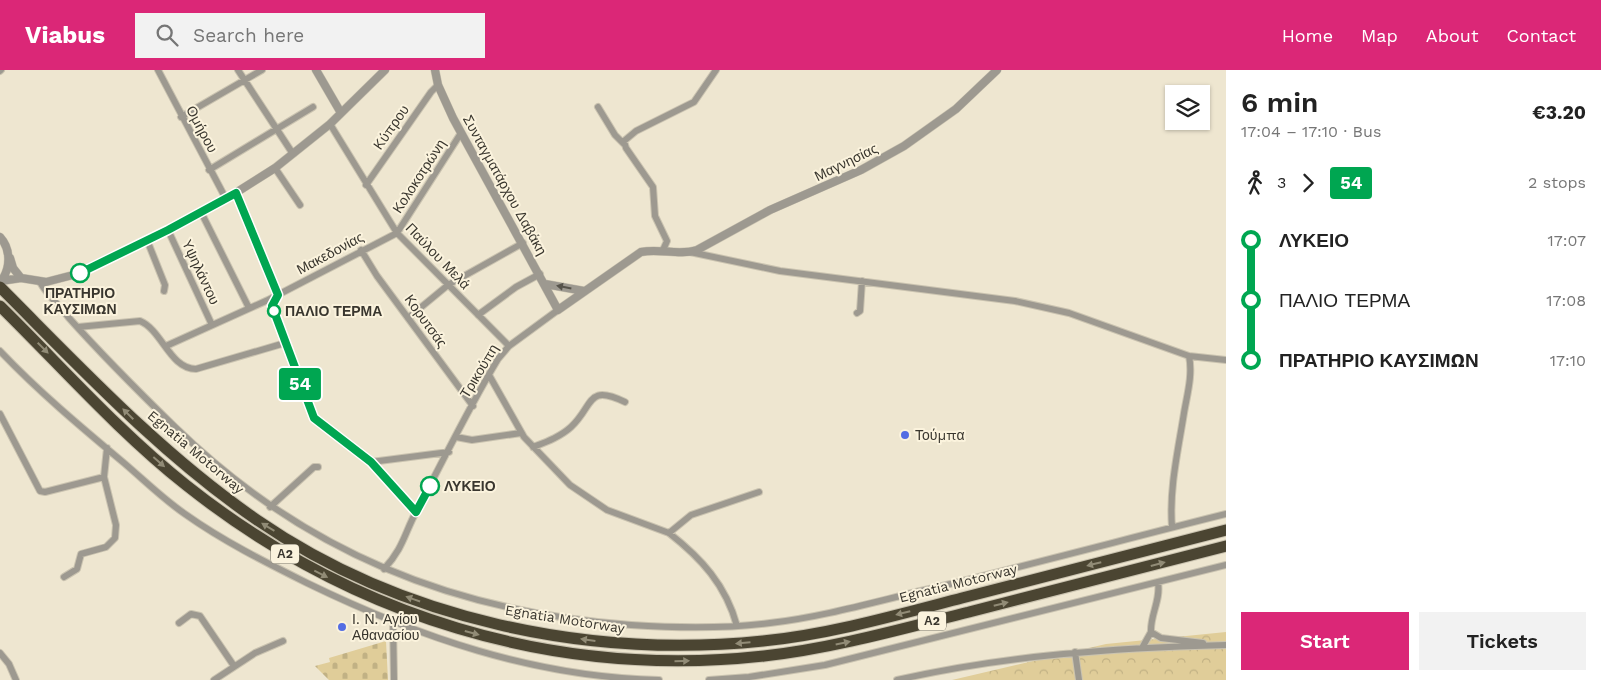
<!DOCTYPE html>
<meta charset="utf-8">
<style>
:root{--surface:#fff;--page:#f2f2f2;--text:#222;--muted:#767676;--accent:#db2777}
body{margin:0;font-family:"Work Sans",sans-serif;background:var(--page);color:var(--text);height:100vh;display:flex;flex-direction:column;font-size:19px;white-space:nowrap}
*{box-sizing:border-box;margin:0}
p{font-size:16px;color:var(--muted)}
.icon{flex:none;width:28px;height:28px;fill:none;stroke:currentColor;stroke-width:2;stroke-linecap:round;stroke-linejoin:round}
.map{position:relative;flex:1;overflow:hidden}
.panel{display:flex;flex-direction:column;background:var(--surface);width:375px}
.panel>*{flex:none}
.badge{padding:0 10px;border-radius:4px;font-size:18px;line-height:32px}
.buttons{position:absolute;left:1165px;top:15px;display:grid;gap:10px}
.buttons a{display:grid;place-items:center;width:45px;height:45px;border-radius:0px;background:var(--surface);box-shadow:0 1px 4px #0004;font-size:25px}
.map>.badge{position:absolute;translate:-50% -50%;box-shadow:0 0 0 2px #fff}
.legs{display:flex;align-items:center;gap:8px;height:55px;padding:0 15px;font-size:16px}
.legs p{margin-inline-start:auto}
.head{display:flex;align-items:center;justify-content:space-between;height:85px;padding:0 15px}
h1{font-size:28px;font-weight:600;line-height:38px}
.primary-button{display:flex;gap:10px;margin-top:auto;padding:10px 15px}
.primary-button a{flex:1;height:58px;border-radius:0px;background:var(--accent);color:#fff;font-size:20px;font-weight:600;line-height:58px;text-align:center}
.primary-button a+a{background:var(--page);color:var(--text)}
ul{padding:0 15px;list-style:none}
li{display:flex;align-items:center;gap:18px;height:60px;font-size:19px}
li i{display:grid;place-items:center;width:8px;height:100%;margin:0 6px;background:currentColor}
li i::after{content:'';width:12px;height:12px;margin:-6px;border:4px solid;border-radius:50%;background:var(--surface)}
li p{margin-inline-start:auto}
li:first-child i{background:linear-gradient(#0000 50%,currentColor 0)}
li:last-child i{background:linear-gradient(currentColor 50%,#0000 0)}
header{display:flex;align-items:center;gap:30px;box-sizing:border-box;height:70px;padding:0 25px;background:var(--accent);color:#fff}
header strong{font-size:24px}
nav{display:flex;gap:28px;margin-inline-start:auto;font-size:18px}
.search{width:350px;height:45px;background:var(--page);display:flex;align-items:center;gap:12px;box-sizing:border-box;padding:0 18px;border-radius:0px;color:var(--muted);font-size:19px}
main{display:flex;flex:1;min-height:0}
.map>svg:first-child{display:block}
.forest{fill:url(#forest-crowns)}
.cemetery{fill:url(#cemetery-stones)}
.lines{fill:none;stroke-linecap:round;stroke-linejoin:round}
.minor-casing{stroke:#cac3b0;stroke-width:8}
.tertiary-casing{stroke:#cac3b0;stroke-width:9}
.motorway-casing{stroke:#cac3b0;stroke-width:13}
.minor{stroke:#9d9990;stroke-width:6}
.tertiary{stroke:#9d9990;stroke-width:8}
.motorway{stroke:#4b4532;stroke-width:11}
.oneway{fill:#57544b}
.oneway2{fill:#918b76}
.line-1-casing{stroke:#fff;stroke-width:11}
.line-1{stroke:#00a651;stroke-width:8}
.stop-1-dot{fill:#fff;stroke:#00a651;stroke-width:2.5}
.poi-dot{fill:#546de3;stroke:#fbf3dd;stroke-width:2}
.labels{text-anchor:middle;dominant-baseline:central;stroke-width:4;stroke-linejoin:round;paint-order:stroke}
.shield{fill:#fbf3dd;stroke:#736f62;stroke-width:1}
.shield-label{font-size:12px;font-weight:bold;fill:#39362e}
.street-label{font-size:14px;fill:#39362e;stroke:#fbf3dd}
.stop-label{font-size:14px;font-weight:bold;fill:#39362e;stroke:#fbf3dd;text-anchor:start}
.poi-label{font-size:14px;fill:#39362e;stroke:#fbf3dd;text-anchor:start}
</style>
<header>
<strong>Viabus</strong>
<div class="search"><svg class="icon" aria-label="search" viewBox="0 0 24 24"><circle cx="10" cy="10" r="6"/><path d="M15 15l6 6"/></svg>Search here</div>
<nav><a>Home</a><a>Map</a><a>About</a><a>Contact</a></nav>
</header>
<main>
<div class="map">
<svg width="1226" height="610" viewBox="0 0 1226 610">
<defs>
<pattern id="forest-crowns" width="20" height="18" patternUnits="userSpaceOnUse" patternTransform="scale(1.25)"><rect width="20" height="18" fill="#e0cd99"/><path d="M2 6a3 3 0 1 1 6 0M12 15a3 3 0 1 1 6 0" fill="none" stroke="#c1b184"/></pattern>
<pattern id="cemetery-stones" width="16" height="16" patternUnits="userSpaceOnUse" patternTransform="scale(1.25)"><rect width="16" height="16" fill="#e0cd99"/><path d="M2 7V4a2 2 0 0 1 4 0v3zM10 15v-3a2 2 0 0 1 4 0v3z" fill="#c1b184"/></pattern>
</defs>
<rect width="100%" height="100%" fill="#eee6d0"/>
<!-- forest -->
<path class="forest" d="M1226 562V610H952L1106 574Z"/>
<!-- cemetery -->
<path class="cemetery" d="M386 571 388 610H329L315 596 330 592 329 588Z"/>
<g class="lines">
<!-- minor casing -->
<g class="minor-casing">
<path id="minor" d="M158 0 226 129
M238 0 293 84
M0 1 1 0
M598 37 615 65 624 74
M181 47 262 0
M330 54 397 163 509 276
M275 98 300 135
M209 100 313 37
M366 115 431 22 438 15
M236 123 278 225 272 236 313 348 371 392 416 442
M201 142 249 238
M168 160 212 255
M147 170 165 215 164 221
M361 180 377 206 473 336
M663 180 667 171 655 146 653 117 626 78 624 71 636 61 694 32 716 0
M690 182 780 201 1015 231 1069 243 1189 286 1226 290
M40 212C47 225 60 236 69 248 103 286 139 322 175 357 304 482 453 542 631 555 677 558 724 559 770 553 822 547 874 532 925 520 1026 496 1126 469 1226 444
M857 243 860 241 862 211
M478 245 516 217 540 204
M408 248 448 215 523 173
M78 257 140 251C162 260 170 299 196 299L285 273
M166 276 268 230 397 163 461 63
M0 281C38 321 81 357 124 393 144 410 163 429 185 444 223 471 265 492 307 513 418 567 534 607 659 610
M489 305 524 367 570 415 607 440 669 463C701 488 726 515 737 556
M0 344 40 421 45 422 104 407 107 378
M456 367 472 370 521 363
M533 377C546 372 560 367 571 357 594 336 586 313 625 332
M371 392 449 382
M270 437 314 397H318
M1172 457C1169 419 1178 381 1184 343 1187 325 1193 305 1189 286
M669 463 691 445 759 422
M384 499C404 477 404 464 417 440 444 389 469 337 498 289L509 276 558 240
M64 507 77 499 81 484 106 477 115 468 116 455 104 407
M1158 513C1161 530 1150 545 1151 562L1161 568 1203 573
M393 552 394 610
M179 553 191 544 200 546 234 596
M1142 578 1151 562
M1075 582 1079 610
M0 583 9 594 16 610
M214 610 255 583 283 571
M709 610 749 607 825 595 1226 495
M897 610C1006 585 1115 578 1226 575"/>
</g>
<!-- tertiary casing -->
<g class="tertiary-casing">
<path id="tertiary" d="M316 0 341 43
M435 0 438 15 453 48 558 240 641 182C660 178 679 186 697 180L770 140 861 100 904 76 956 39 997 0
M0 167C11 179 11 198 1 211
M10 188 13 198 21 208
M1 211 21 208 46 212 73 205 168 160 226 129 275 98 330 54 385 0
M545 214 584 221"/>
</g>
<!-- motorway casing -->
<g class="motorway-casing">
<path id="motorway" d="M0 217C82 299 161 384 257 450 402 550 589 589 763 571 831 564 897 545 962 528 1050 505 1138 483 1226 460
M0 236C61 296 119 362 186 415 351 546 553 609 764 586 834 578 901 559 969 542 1055 520 1141 498 1226 476"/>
</g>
<!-- minor -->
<use href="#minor" class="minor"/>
<!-- tertiary -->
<use href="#tertiary" class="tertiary"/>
<!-- motorway -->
<use href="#motorway" class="motorway"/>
</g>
<!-- one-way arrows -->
<defs><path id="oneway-solid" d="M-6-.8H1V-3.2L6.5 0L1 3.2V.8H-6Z" transform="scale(1.25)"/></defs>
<use class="oneway" href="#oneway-solid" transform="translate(564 217) rotate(-169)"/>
<g class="oneway2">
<use href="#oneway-solid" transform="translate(43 278) rotate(45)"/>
<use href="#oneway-solid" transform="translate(128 344) rotate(-135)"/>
<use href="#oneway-solid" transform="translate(159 392) rotate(41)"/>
<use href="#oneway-solid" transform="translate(268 457) rotate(-149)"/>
<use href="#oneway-solid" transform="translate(1094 494) rotate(166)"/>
<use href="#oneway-solid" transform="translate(1158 494) rotate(-15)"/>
<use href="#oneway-solid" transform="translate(321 504) rotate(27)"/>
<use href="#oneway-solid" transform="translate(413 529) rotate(-161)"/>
<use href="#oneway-solid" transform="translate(1001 534) rotate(-14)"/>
<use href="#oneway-solid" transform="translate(903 543) rotate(166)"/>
<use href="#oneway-solid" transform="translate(472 563) rotate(15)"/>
<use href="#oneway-solid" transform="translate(588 570) rotate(-172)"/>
<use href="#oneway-solid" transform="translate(743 573) rotate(175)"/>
<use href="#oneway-solid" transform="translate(843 573) rotate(-12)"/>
<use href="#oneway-solid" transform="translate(682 591) rotate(-1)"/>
</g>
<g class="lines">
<!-- line-1 casing -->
<g class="line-1-casing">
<path id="line-1" d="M80 203 168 160 236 123 278 225 272 236 314 348 371 392 416 442 430 416"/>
</g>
<!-- line-1 -->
<use href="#line-1" class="line-1"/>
</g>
<!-- markers -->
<g class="stop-1-dot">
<circle cx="80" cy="203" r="9"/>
<circle cx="274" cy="241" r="6"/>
<circle cx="430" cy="416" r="9"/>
</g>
<g class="poi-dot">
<circle cx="905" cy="365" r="5"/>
<circle cx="342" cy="557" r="5"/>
</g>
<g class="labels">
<!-- shield labels -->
<g class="shield">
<rect x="271" y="474.5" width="28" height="19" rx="4"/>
<rect x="918" y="541.5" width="28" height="19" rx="4"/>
</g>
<g class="shield-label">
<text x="285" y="484">Α2</text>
<text x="932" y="551">Α2</text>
</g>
<!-- street labels -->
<g class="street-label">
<text transform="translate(391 57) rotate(-55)">Κύπρου</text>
<text transform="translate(202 59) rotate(62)">Ομήρου</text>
<text transform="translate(846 92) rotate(-26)">Μαγνησίας</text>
<text transform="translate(419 106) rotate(-57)">Κολοκοτρώνη</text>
<text transform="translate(505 115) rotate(61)">Συνταγματάρχου Δαβάκη</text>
<text transform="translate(330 183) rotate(-28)">Μακεδονίας</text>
<text transform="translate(438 186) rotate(46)">Παύλου Μελά</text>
<text transform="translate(201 202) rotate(65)">Υψηλάντου</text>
<text transform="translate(426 251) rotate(54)">Κορυτσάς</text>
<text transform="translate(479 301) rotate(-59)">Τρικούπη</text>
<text transform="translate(196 382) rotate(40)">Egnatia Motorway</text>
<text transform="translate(958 513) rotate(-14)">Egnatia Motorway</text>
<text transform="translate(565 549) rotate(9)">Egnatia Motorway</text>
</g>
<!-- stop labels -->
<g class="stop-label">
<text x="80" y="223" text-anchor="middle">ΠΡΑΤΗΡΙΟ<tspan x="80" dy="16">ΚΑΥΣΙΜΩΝ</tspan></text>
<text x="285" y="241">ΠΑΛΙΟ ΤΕΡΜΑ</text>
<text x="444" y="416">ΛΥΚΕΙΟ</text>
</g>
<!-- poi labels -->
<g class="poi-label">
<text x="915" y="365">Τούμπα</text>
<text x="352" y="549">Ι. Ν. Αγίου<tspan x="352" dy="16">Αθανασίου</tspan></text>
</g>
</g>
</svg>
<div class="buttons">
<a><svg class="icon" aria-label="layers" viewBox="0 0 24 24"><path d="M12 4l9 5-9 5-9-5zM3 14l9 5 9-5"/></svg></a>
</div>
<b class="badge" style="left:300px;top:314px;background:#00a651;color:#fff">54</b>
</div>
<section class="panel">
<div class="head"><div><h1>6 min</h1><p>17:04 – 17:10 · Bus</p></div><b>€3.20</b></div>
<div class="legs"><svg class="icon" aria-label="walk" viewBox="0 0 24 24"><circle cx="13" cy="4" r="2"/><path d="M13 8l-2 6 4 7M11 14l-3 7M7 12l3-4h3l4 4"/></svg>3<svg class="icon" aria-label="forward" viewBox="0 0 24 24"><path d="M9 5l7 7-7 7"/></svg><b class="badge" style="background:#00a651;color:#fff">54</b><p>2 stops</p></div>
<ul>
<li><i style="color:#00a651"></i><b>ΛΥΚΕΙΟ</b><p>17:07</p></li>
<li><i style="color:#00a651"></i><span>ΠΑΛΙΟ ΤΕΡΜΑ</span><p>17:08</p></li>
<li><i style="color:#00a651"></i><b>ΠΡΑΤΗΡΙΟ ΚΑΥΣΙΜΩΝ</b><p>17:10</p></li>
</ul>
<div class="primary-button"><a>Start</a><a>Tickets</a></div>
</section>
</main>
